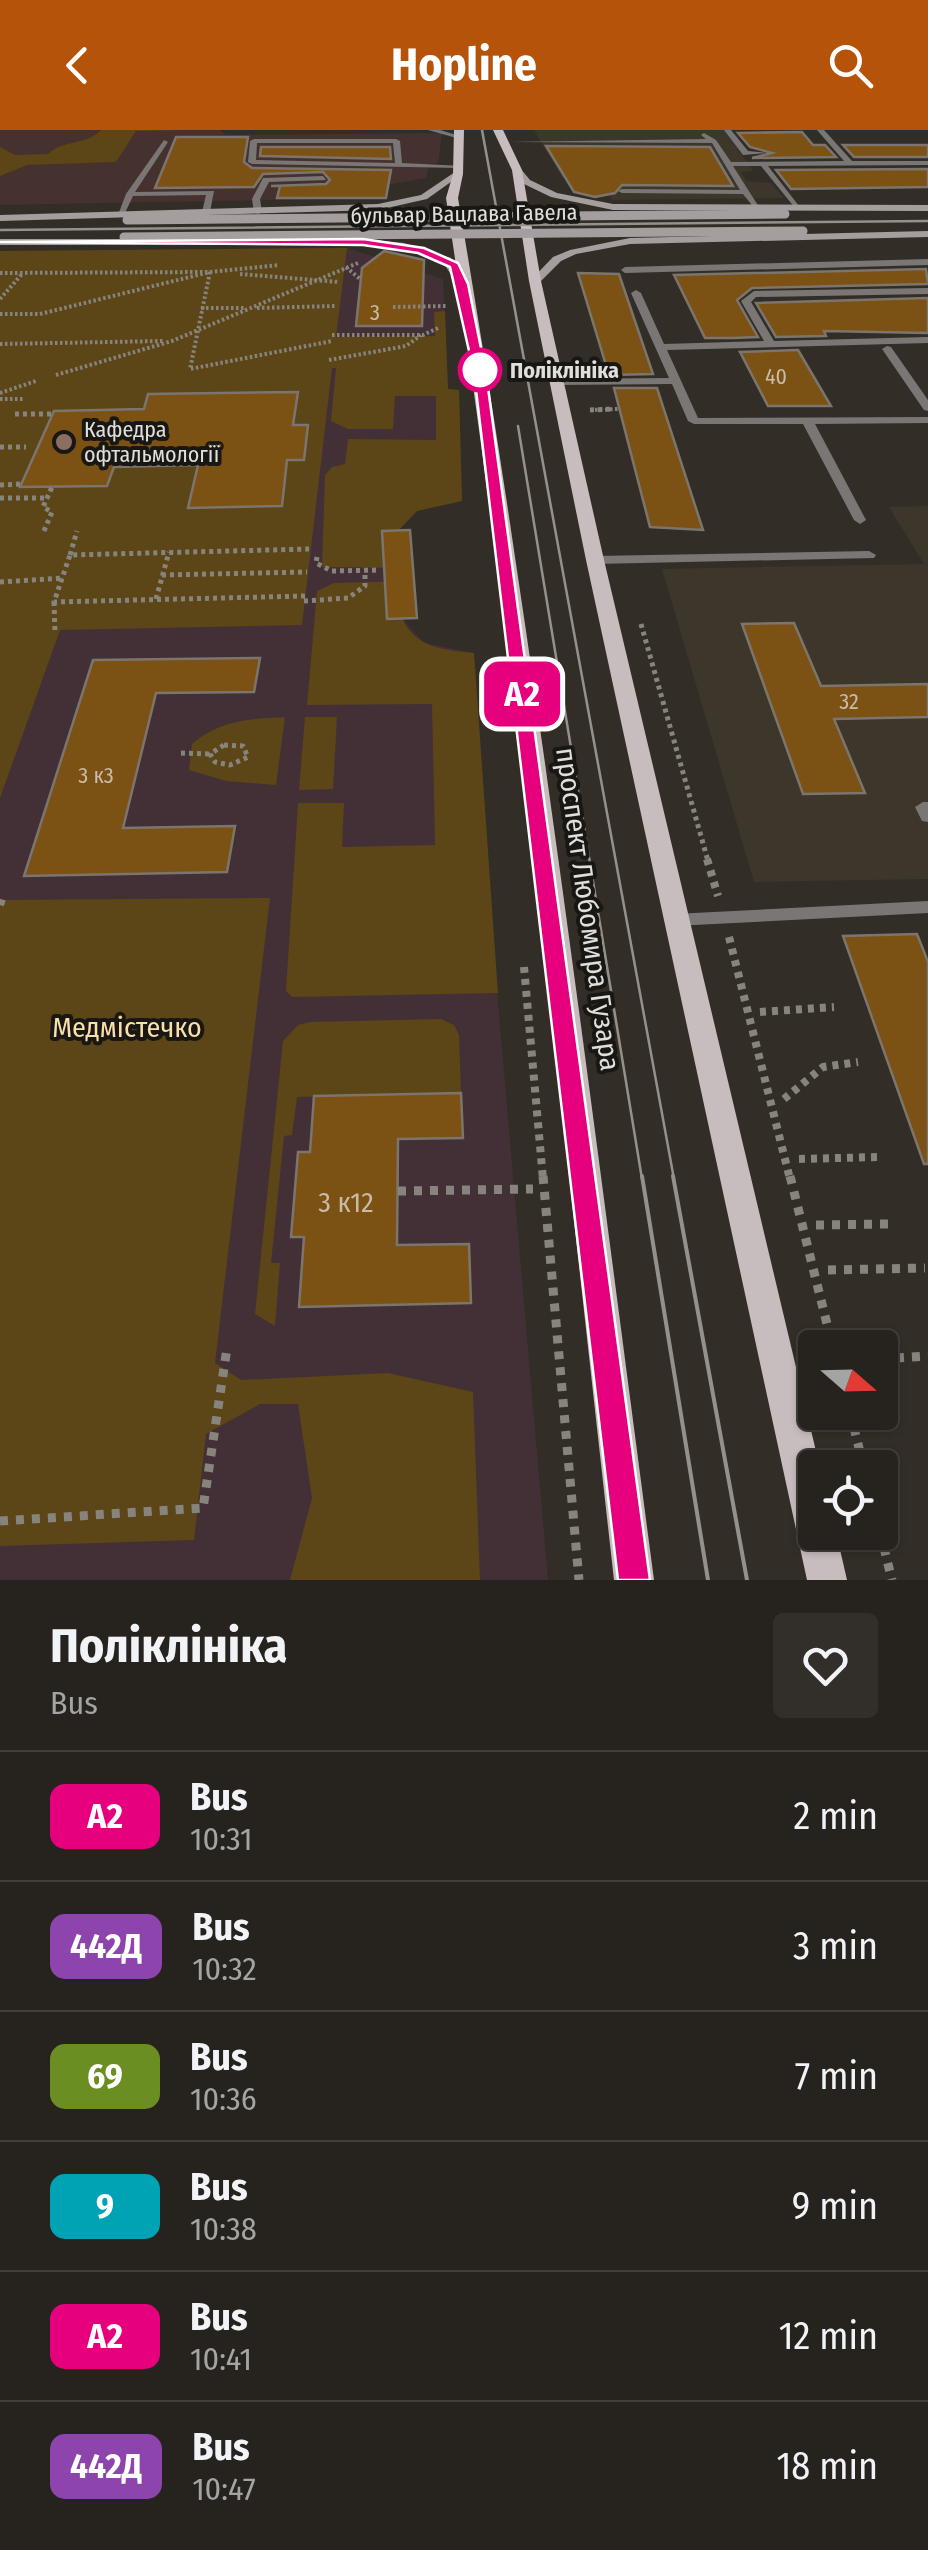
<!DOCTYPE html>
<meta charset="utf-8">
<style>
:root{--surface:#26221d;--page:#322f2a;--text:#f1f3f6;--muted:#a4a4a4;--line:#423f3b;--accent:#b45309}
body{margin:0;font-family:"Fira Sans Condensed",sans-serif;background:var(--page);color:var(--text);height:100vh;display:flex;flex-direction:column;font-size:38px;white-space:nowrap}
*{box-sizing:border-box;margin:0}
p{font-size:32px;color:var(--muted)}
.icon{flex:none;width:55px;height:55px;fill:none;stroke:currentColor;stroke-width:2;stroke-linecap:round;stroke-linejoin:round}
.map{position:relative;height:1450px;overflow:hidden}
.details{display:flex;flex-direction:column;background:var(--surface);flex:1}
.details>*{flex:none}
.badge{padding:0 20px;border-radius:15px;font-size:35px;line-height:65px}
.needle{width:65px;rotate:110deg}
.buttons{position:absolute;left:798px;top:1200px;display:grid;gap:20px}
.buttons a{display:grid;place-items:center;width:100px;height:100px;border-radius:10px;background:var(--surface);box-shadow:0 2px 8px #0004,0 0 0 2px var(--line);font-size:50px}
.map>.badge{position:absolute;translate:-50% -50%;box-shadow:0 0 0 5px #fff}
.round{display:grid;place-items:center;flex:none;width:105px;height:105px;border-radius:10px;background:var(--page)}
.overview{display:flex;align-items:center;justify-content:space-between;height:170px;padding:0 50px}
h1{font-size:48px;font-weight:700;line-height:75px}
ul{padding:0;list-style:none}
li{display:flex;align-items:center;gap:30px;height:130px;padding:0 50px;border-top:2px solid var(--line)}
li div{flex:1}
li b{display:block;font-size:38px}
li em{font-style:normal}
li .badge{min-width:110px;font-weight:700;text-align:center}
header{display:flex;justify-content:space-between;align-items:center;height:130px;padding:0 50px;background:var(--accent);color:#fff;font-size:45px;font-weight:700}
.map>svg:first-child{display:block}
.built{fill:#3d362a}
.industrial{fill:#45312e}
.medical{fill:#433037}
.green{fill:#5c4516}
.building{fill:#7b5114;stroke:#7b756e;stroke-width:2.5}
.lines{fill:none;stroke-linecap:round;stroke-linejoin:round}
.path-far3{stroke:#87847e;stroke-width:4;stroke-dasharray:2.5 2.5;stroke-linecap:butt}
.path-far2{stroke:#87847e;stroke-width:5;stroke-dasharray:4 4;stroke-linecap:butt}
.path-far1{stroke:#87847e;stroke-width:8;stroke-dasharray:6 6;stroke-linecap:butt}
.path{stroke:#87847e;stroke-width:9;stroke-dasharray:8 8;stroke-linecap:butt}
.service{fill:#7b7676;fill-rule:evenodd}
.secondary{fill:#a59e9f;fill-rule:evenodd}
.primary{fill:#c7bdbe;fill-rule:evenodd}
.tram-far1{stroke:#94918c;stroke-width:2.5}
.tram{stroke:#94918c;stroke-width:4}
.secondary-bridge{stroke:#a59e9f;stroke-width:9}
.line{fill:#e6007e;stroke:#fff;stroke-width:2.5}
.stop-dot{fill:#fff;stroke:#e6007e;stroke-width:5}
.education-dot{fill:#8d6e63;stroke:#181714;stroke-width:4}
.labels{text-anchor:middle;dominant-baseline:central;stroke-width:8;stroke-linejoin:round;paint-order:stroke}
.far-street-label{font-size:22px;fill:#e1dfdb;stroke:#181714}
.number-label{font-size:22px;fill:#c8bca9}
.far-stop-label{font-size:22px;font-weight:bold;fill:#e1dfdb;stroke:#181714;text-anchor:start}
.far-poi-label{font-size:22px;fill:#e1dfdb;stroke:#181714;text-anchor:start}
.street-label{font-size:28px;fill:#e1dfdb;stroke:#181714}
.park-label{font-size:28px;fill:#fbdfab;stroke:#181714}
.near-number-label{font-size:28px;fill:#c8bca9}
</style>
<header><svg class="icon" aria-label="back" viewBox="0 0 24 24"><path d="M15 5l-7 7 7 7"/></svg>Hopline<svg class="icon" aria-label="search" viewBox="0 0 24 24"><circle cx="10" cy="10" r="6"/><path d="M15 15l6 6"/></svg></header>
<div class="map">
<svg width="928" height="1450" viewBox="0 0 928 1450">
<rect width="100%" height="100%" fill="#322e27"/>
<!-- built -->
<path class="built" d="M534 0H724L753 41 741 42 747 51 771 53 784 68 612 70 606 56 562 47Z
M928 376V749L754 752 662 439 924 434 889 377Z"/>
<!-- industrial -->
<path class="industrial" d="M0 0H220L226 5 442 3 438 33 429 34 426 48 380 56 379 68 0 75Z"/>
<!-- medical -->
<path class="medical" d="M347 118 443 149 448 259 459 260 462 371 417 381 399 400 382 401 383 434H413L415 455 385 456 387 488H402L424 513 474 523 498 873 548 1450H0V121Z"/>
<!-- green -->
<path class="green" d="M101 0H185L136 1 116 32 27 35 0 46V17L15 25 48 24C64 9 86 16 101 0Z
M347 118 336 207 435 206 434 182 445 181 448 259 459 260 462 371 417 381 399 400 382 401 383 435 413 434V438L322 437 325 345 332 337 345 334 348 309 436 310V266H395L393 299H348L331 291 336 238H332L302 495 60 500 0 668V121Z
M414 451 415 455 385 456 387 488H402C415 518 445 520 474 523L498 863 292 867 286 861 298 673H344L342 717 435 715 432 574 307 575 317 461 334 453Z
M285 587 276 655 226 651 189 640 192 614C220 590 249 589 285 587Z
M305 587H337L333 659 299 660Z
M270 768 215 1233 241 1250 388 1243 473 1262 480 1450H290L312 1368 298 1274H260L206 1304 194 1410 0 1416V770Z
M441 889 454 895 459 905 461 963 297 967 292 1005 284 1006 271 1133H280L275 1196 255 1184 283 911 298 895 310 892Z"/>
<!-- building -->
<path class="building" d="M802 2 813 15H825L836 27 752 28 772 23 750 17 738 3Z
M176 7H248L244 32 252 38 391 40 386 68H277L280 56H271L326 54 330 50 323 42 263 44 254 57 155 58Z
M843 15H928V27H854Z
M546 16 710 17 733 56 622 55 615 63 595 67 574 62Z
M261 17H390L391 29 260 26Z
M928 39V57L791 59 776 40Z
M384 121 424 130 422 196H356L362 138Z
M926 139 928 154 752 158 737 170 758 207 733 208H705L674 145Z
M578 143 619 144 653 244 609 245Z
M928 168V203L824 201 826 206 776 207 756 173Z
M798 220 831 276H768L740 222Z
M614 258H657L703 400 650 397Z
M298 262 293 295H308L304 330H287L282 376 188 378 198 335 114 337 107 356 20 357 54 281 144 279 148 264Z
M410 400 417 488 387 489 382 401Z
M794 493 821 556 928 554V587L834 589 865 663 803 664 742 494Z
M260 528 254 562 156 563 123 698 235 696 227 742 24 746 93 530Z
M917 804 928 832V1034H924L843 806Z
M461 963 463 1008 398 1009 397 1115 469 1114 471 1173 299 1177 304 1107H291L298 1022H310L314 966Z"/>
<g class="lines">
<!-- path-far3 -->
<path class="path-far3" d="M346 137 360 149
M0 143 210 142 190 239 332 211
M240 144 339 152
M0 169 22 144
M393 177 446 176
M201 178H245
M257 178 336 176
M0 184H40L210 142 279 135
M332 205H423L438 198
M0 214 164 211
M329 230 406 216 421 205
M56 245 172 211 358 133
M0 263 36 251
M0 269H24
M590 280 618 279"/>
<!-- path-far2 -->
<path class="path-far2" d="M590 280 613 279
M15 284H53
M0 317H26
M0 355 22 354
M0 368H47
M44 401 52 382 43 377 52 357
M70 425 77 401
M317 427 316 433 332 441 380 440
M162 445 307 442
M0 452 62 448
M305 466 54 472 70 425 309 419
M156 469 169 422
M304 471 348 468 365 456V445
M54 472 55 503
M641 494 708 731
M224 615 243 616 248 627 230 635 215 632 210 624Z
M181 623 210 624"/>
<!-- path-far1 -->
<path class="path-far1" d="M707 729 718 766
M0 775 3 766
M729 807 790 1049
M524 837 543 1049
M760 882 834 877
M784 969 823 937 858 932
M799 1029 879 1027"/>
<!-- path -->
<path class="path" d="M543 1046 579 1450
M790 1046 833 1218
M398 1061 533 1059
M816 1095 889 1094
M828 1140 925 1138
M880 1229 928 1226
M850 1282 864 1338
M0 1391 203 1378 227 1218
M880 1402 892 1450"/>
<!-- service -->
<path class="service" d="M428 0H440L463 7 460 9Z
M724 0H731L748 21 768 23 743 25Z
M817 0H824L852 31H928V35L768 36 799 76 795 78 761 36H733L759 77 755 79 743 64 622 63 618 61 622 59 740 60 712 13 500 12 706 9 701 5 704 3 716 10 731 32 844 31Z
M254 9H396L400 11 402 33 463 36 459 38 252 34 248 32 250 11ZM257 13H393L395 33 256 30Z
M164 10 168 12 135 62 214 61 210 82 206 84 202 82 206 65 133 66 124 85H118L126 64Z
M323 46 326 50 269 52 260 69 262 82 258 84 254 82 252 69 263 48Z
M928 129V135L625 143 621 140 625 137Z
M928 158V164L756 167 751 172 774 211 928 207V213L667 220 698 288 928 287V293L815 294 866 390 860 394 854 390 803 294H694L688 291 672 254 556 255 551 252 556 249 669 248 631 163 636 160 641 163 664 214 764 211 741 171 754 161Z
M887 216 891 217 928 270V281L924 280 882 219Z
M869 421 876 425 874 428 595 434 588 430 595 426Z
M923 672H928V692L922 691 915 677Z
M928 771V783L674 796 665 790 674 784Z"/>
<!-- secondary -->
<path class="secondary" d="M514 38H520L530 50 557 63 613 74 928 75V81L613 80 551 67 524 54Z
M455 42 462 44 427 69 378 80 0 91V85L378 74 421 65Z
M928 101V107L630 114 576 124 561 131 539 153 530 151 553 127 570 120 630 108Z
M0 109H363L404 113 451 128 467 154 458 156 443 132 403 119 363 115H0Z"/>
<!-- primary -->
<path class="primary" d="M454 0H464L463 44 458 68C536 527 593 989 654 1450H614C562 989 515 527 446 68L453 44Z
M493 0H503L522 40 541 151 604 430 820 1338H815V1402H836L847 1450H807L586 430 529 151 512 40Z"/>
<!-- tram-far1 -->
<path class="tram-far1" d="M482 0 674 1049
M0 100 928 91
M518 296 642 1049"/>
<!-- tram -->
<path class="tram" d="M642 1046 708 1450
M673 1046 747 1450"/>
<!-- secondary-bridge -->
<path class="secondary-bridge" d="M127 90 785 84
M124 107 803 101"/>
</g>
<!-- line -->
<path class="line" d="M363 109 424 118 458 133 468 154 486 243 650 1450H618L474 243 450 137 418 123 363 115 0 112Z"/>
<!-- markers -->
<circle class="stop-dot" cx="480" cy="240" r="20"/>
<circle class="education-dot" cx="64" cy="312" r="10"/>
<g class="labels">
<!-- far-street labels -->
<g class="far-street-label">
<text transform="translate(464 84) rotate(-1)">бульвар Вацлава Гавела</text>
</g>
<!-- number labels -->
<g class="number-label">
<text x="375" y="182">3</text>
<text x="776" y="246">40</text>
<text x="849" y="571">32</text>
<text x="96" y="645">3 к3</text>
</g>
<!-- far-stop labels -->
<g class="far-stop-label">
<text x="510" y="240">Поліклініка</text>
</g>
<!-- far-poi labels -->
<g class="far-poi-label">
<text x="84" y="299">Кафедра<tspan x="84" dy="25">офтальмології</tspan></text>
</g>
<!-- street labels -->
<g class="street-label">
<text transform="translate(588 779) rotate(82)">проспект Любомира Гузара</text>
</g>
<!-- park labels -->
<g class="park-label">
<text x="127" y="897">Медмістечко</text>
</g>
<!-- near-number labels -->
<g class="near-number-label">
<text x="346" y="1072">3 к12</text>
</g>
</g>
</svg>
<div class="buttons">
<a><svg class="needle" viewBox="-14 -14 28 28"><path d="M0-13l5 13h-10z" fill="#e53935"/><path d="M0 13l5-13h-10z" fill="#a4a4a4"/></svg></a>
<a><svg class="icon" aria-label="locate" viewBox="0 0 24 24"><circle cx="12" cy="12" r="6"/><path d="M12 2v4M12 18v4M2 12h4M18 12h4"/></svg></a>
</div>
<b class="badge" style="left:522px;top:564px;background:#e6007e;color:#fff">А2</b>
</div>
<section class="details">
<div class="overview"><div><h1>Поліклініка</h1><p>Bus</p></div><a class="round"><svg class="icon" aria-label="heart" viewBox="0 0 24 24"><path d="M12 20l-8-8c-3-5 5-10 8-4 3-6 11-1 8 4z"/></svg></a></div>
<ul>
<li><span class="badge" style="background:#e6007e;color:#fff">А2</span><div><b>Bus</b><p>10:31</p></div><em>2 min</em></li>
<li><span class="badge" style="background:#8e44ad;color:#fff">442Д</span><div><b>Bus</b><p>10:32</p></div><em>3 min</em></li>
<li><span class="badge" style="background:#6b8e23;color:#fff">69</span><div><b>Bus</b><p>10:36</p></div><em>7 min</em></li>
<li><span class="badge" style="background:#00a3b4;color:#fff">9</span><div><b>Bus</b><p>10:38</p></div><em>9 min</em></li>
<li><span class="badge" style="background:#e6007e;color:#fff">А2</span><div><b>Bus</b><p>10:41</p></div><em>12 min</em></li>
<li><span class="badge" style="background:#8e44ad;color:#fff">442Д</span><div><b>Bus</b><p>10:47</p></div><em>18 min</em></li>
</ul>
</section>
